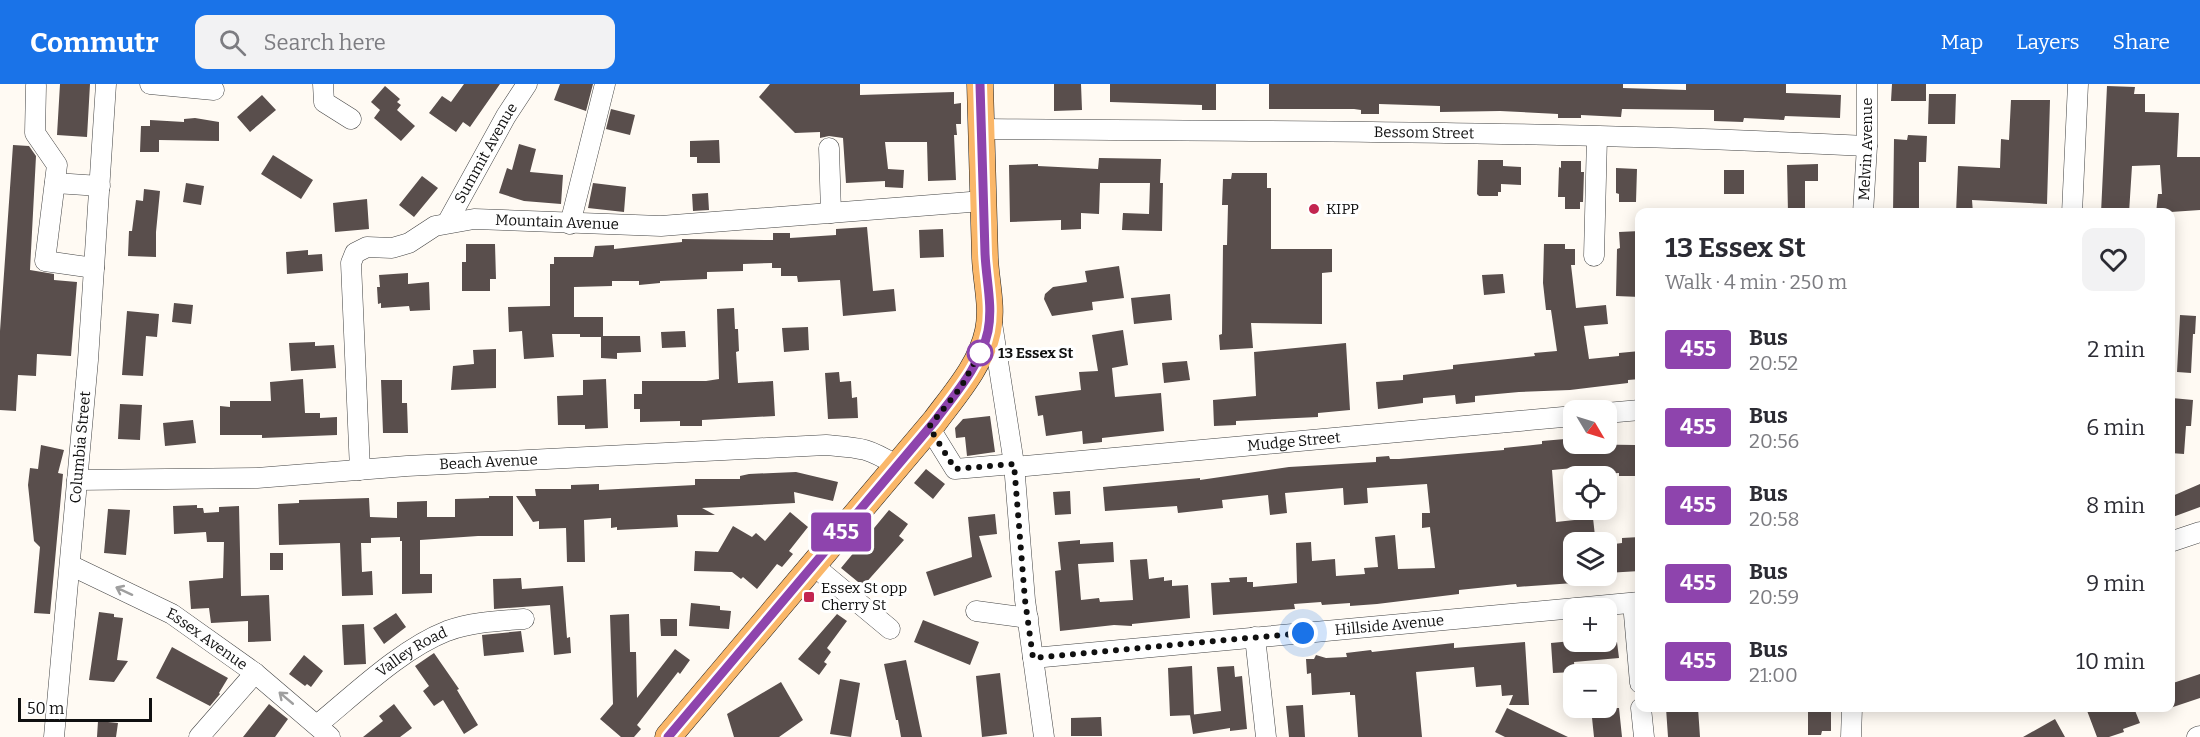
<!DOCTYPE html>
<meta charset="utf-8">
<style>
:root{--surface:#fff;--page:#f2f2f3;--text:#2b2b33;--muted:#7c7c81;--accent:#1a73e8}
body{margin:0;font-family:Bitter,serif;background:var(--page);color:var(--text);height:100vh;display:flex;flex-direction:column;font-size:22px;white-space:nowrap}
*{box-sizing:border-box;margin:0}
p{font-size:20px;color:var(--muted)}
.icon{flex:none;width:33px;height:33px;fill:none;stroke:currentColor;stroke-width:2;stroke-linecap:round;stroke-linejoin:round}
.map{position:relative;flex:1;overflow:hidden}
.panel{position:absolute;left:1635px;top:124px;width:540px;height:504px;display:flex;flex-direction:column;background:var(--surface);border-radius:12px;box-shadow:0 3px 15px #0003}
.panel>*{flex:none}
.badge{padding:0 12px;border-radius:4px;font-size:21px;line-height:39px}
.needle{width:39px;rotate:128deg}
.buttons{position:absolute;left:1563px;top:316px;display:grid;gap:12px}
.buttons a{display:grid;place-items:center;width:54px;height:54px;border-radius:12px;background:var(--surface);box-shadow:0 3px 15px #0003;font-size:30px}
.scale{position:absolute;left:18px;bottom:15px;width:134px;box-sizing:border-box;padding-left:6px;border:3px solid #101010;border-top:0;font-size:16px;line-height:21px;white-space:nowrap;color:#101010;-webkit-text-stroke:4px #fff;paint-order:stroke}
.you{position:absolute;width:30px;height:30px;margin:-15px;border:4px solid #fff;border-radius:50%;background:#1a73e8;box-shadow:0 0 0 9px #1a73e833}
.map>.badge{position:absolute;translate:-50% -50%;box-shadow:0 0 0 3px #fff}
.round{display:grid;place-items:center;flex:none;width:63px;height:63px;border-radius:12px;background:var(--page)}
.summary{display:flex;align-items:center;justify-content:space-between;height:102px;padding:0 30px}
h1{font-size:28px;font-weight:700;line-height:45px}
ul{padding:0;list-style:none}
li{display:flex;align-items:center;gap:18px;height:78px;padding:0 30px}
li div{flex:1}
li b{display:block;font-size:22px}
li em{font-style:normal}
li .badge{min-width:66px;font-weight:700;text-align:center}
header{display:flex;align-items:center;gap:36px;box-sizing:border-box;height:84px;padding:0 30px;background:var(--accent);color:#fff}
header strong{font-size:28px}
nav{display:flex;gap:33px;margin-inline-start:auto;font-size:21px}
.search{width:420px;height:54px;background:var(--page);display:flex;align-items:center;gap:15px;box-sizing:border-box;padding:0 21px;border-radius:12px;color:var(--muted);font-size:22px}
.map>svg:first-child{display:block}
.building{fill:#594e4c}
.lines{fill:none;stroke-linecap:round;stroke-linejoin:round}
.minor-casing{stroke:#434343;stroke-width:21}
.major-casing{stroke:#212121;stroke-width:27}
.minor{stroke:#fff;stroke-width:20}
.major{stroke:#fab769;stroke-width:26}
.oneway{stroke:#9f9f9f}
.line-casing{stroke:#fff;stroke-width:14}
.line{stroke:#8e44ad;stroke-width:9}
.walk{stroke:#101010;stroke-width:6;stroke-dasharray:0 10.8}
.poi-dot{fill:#c3254f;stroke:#fff;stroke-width:2}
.stop-dot{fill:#fff;stroke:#8e44ad;stroke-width:3}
.labels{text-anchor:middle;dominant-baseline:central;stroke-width:6;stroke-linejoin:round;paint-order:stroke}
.street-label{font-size:15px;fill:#101010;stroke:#fff}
.poi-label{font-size:15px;fill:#101010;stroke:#fff;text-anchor:start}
.stop-label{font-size:15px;font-weight:bold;fill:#101010;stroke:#fff;text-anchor:start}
</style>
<header>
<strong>Commutr</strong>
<div class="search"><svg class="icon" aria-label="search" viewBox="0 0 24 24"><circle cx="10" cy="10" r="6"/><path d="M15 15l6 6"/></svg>Search here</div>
<nav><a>Map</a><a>Layers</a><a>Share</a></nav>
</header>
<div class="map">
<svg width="2200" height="653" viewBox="0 0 2200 653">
<rect width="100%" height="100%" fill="#fffaf3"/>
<!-- building -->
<path class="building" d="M60 0H90L87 53 57 51Z
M464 0H500L470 43 463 38 456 48 429 29 442 12 451 18Z
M560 0H593L586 27 554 16Z
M770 0H860V11L954 8V20L961 19V40H956L957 51H954L956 96 928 97 927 58H885L888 85 904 86 903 104 885 103V97L846 99 843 54 829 52 820 54V48L795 49 759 13Z
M1054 0H1081L1082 26 1054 27Z
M1110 0H1216V26H1202V21L1110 18Z
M1269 0H1623V4L1686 6V0H1786V9L1841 11 1840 34 1785 32 1784 36 1744 34 1743 38 1714 37V26L1622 25 1621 33 1581 31V34H1558V30L1500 27 1440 28V22L1379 20V30H1361V26L1354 25H1269Z
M1892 0H1926V17H1891Z
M385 2 400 15 397 18 401 21 397 26 415 42 401 57 374 34 380 26 371 18Z
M2107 2 2135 3 2134 10H2145V28L2179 29 2177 73H2200V126L2156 129 2158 110H2162L2160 81 2132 82 2129 129H2101Z
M1929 10H1956L1955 40H1928Z
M262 11 276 26 250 48 237 33Z
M2011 16H2050L2047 120 1972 116 1973 129H1956L1958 82 2000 84 2001 55 2009 56Z
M611 25 635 31 630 51 606 45Z
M195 34 219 38V57L159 56V68H140L141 42H150V36L184 38V35Z
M1908 51 1927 52 1926 78H1919V129H1893L1894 55 1907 56Z
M719 56 720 79H697V73H690V57Z
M519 60 536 65 530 88 563 91 561 120 524 117 499 109 507 84 512 86Z
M13 61 29 62 36 72 30 186 54 190V196L77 198 71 272 37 270 36 292 18 291 16 327 0 326V247Z
M273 71 313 96 301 115 261 90Z
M1099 74 1161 75 1160 99H1163L1162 147 1122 146 1123 129 1149 130 1150 99H1154H1100L1099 130 1081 129V145L1061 146V136L1010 138 1009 81 1038 80V82L1098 85Z
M1478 76H1503V82L1521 83V101L1501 100V108H1498V112H1479L1477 110Z
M1561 77H1581V88H1584L1583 118H1580V125H1565V113H1558L1559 83 1561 84Z
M1818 80V97H1805V129H1788L1787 81Z
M1616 84 1637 85 1636 118H1619V110L1616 109Z
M1724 86H1744V110H1724Z
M1232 89H1267V104H1271V165H1332V188L1322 189V240L1251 239 1253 264 1220 266 1219 251 1222 250 1223 161H1227L1228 121H1222L1223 95H1231Z
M422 92 438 104 414 133 399 121Z
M186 99 204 102 201 121 183 118Z
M593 99 626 103 624 128 588 124Z
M144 105 160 107 156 148V173L128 172 129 147H132L136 116 143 117Z
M708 109 709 126 693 127 692 110Z
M367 115 369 145 335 148 333 119Z
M867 143 873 207 894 205 896 227 843 232 840 196 798 198 797 192H781V184H772V179L743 180V187L707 188V195L660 197V199L639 201V197H612V202L574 203V233H603V252H640L641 268 617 269V275L601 274V253H580V250H552L554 273 524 275 522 247 509 248 508 223 550 222V180H554V173H593L595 162 614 161V165L682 158V155L773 156V149H790V154L836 151V145Z
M943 145 944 173 920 174 919 146Z
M1640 147V213L1616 212 1617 165 1620 164 1619 148Z
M466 160H495L496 195H490V207H462V178H466Z
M1544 160H1565V165H1575V181H1571L1576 224 1606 221 1608 240 1584 242 1589 275 1619 272V269L1640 267V295L1628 296V299L1570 306 1519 308 1475 312V318L1456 320 1455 311 1423 314V319L1378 325 1376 298 1403 296V291L1453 285V281L1535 272 1534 269 1557 267 1551 226H1546L1543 199Z
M308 166V171L322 170 323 187 287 190 286 168Z
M1119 182 1124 214 1092 218 1093 226 1052 232 1044 215 1045 210 1053 203 1087 198 1085 187Z
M408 189V200L429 198 430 226 410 227 409 222 381 224V219L378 220 377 203H380L379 191Z
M1503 190 1505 209 1484 211 1482 191Z
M1170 210 1172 236 1134 240 1131 214Z
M174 219 193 221 191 240 172 238Z
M734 224 735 245H738L739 267 736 268 738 299 773 297 775 332 702 336V342H680V337L640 338V325H634V310H642V297H706L719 295 717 225Z
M127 227 159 230 157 253 146 252 143 292 122 291Z
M2180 231 2196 232 2195 250H2193L2191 289 2177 288Z
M808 243 809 266 784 268 782 244Z
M1123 246 1128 281 1112 284 1115 313 1161 309 1164 347 1102 354V358L1083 360 1082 347 1046 352 1043 331 1038 332 1035 312 1081 306 1079 288 1098 287 1092 251Z
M685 247 686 263 662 264 661 248Z
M315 258V262L334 261 336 284 291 287 289 259Z
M1346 259 1350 326 1318 329V333L1236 337V341L1214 342 1213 316 1256 312 1254 268Z
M496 265V304L451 306 453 282 474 280 473 266Z
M1187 277 1190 296 1164 299 1162 279Z
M839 288 840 298 851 297 852 314 857 313 858 334 828 335 825 289Z
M303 295 305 329H320V334L337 333V351L262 354V351H220V322L230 323V317H271L270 298Z
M606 295 608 344 585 345V341H558L557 312 583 311V296Z
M381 296H402V319H407L408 349H383Z
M2172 314 2193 316 2191 342H2186L2184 370 2170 369Z
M120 320 142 321 140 356 118 355Z
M990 332 995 368 967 372 965 353 956 354 955 344 963 335Z
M193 336 196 359 165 362 163 339Z
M1565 355 1566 360 1635 361 1636 392H1619V389L1584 391V383L1552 386 1556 438 1593 434 1595 452 1574 454V499L1517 503 1516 500 1459 506V510L1377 520 1350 522V519L1322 521 1321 518 1294 520 1295 525 1213 531 1211 499 1230 498 1229 494 1247 493V498H1253V503L1297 499 1296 459 1311 458 1312 477 1335 475 1336 492 1365 490 1364 484 1378 483 1375 453 1395 451 1398 485 1435 484 1430 443 1422 444V429H1430L1427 400 1367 404 1368 419 1344 421 1343 404 1285 409 1287 429 1270 431 1268 411 1222 416 1223 424 1178 429 1177 422 1105 427 1103 403 1200 394V396L1289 383 1376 378V373L1389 372 1390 375H1399L1504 366V364L1542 360V357Z
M41 361 64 366 58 389 63 390 50 530 34 529 40 463 34 457 28 401 30 384 38 385Z
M926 385 945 400 933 415 914 399Z
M796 388 838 398 833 417 794 408 795 419 702 424 715 431H677L678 443 617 446V443L611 444V434L584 436 585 478H567L566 444 539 445V437L533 438 516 412H536L535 405H571V401L599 400V406L695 401V395H740V392L749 390Z
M2200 400V423L2170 434V413Z
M1070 407 1071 430 1055 431 1053 408Z
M489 412H513V452H478L420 456V490H432V509L402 510V457H400V453L371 454V459H361L362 488 372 487 373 511 342 512 340 459 279 461 278 420 299 419V416L369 414 370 433 397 434V418L427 417V433H455V415L489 414Z
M197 421V424H203L204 429 219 428V423L239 422 241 512 269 511 271 557 248 558V537L211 539 209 524 191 525 189 497 223 494 224 458H207L206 448 174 450 173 422Z
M108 425 130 426 126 471 104 469Z
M889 426 908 440 899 452 904 456 863 502 841 484Z
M790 428 808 443 789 467 793 470 782 483 777 480 757 505 743 493 741 495 732 488 694 487 695 467 718 468 733 442 752 453 756 449 765 457Z
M995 430 997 450 979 452 992 493 934 512 926 488 972 473 968 433Z
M1640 453V487L1606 489V461L1622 459V454Z
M1080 456V460L1113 458 1114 478 1078 480 1081 516 1099 514 1100 518 1133 516 1130 476 1147 475 1149 495 1164 493V497L1172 496V502L1188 501 1190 534 1132 540V542L1114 541 1060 547 1055 487 1061 486 1058 458Z
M270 469H283V486H270Z
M521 494 522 505 563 502 567 554 570 553 571 569 554 571 550 521 494 525 493 495Z
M691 519 720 522V526L731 527 729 545 689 542Z
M99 528 114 530V533L123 534 117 576 128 577 114 598 89 596Z
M396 529 406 543 384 560 373 544Z
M629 530 630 568H636L637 614 675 565 690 576 680 590 678 588 637 641 641 645 634 653H621L600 635 613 620 610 531Z
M837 530 847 537 827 564 831 568 824 578 827 580 819 591 798 575Z
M660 535H677V552H661Z
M923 536 979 558 970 581 914 558Z
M364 540 366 580 344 581 342 541Z
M521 547 524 568 484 572 482 551Z
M1572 557 1617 558 1619 574 1574 578 1575 588 1553 589 1551 559Z
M1525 558 1529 621H1509L1513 611 1502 612 1501 601 1476 603 1474 583 1416 588 1422 653H1358L1355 611H1350V608L1312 611 1311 589 1307 590 1306 575H1314L1316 571 1326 574 1347 573 1346 569 1371 566 1372 568 1454 559V564Z
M172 563 228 594 219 609 220 610 210 622 156 594Z
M434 569 459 605 457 606 478 641 464 650 443 616 434 622 423 607 429 602 415 582Z
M304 571 323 587 311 603 307 600 305 602 289 590Z
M906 576 922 653H901L898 636H896L884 580Z
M1192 582 1194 631 1170 632 1168 584Z
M1234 582 1235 593 1242 592 1247 645 1230 647V644L1193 650 1190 631 1221 627 1217 583Z
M1000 589 1007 650 982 653 976 592Z
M2200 590V614L2170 624V600Z
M840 595 860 599 851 653 830 650Z
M781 598 803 636 779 653H734L727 630Z
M269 620 288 635 275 653H243Z
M394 620 412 644 400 653H363L383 637 379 632Z
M1303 621 1305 653H1289L1286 622Z
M1507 624 1568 653H1505L1495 648Z
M1591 624H1619L1622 653H1594Z
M1666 624H1698L1700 653H1668Z
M2086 624H2134L2140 639 2123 645 2124 648 2109 653H2097Z
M1808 627H1831V647H1822L1821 651H1808Z
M1101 633 1102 652H1071V634Z
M2055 635 2065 653H2023Z
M98 637 118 639 116 653H97Z"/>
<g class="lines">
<!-- minor casing -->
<g class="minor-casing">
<g id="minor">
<path d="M150 0 214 6"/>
<path d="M323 0 324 18 351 35"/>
<path d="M36 2 35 49 57 81 45 177 94 184"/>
<path id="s1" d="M982 45C1277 47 1572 47 1867 62"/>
<path d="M829 64 831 129"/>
<path d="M55 99 100 102"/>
<path id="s2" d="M1863 129 1867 62V0"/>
<path d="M2072 129 2078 0"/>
<path id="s3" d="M447 139 506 32 527 0"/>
<path d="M570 140 605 0"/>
<path d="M1594 172 1597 53"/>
<path d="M992 239 1014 380 1025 516 1044 653"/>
<path d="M1606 329 1640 326"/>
<path d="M929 343 955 385 1014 380"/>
<path id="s4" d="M1015 383 1574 332"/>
<path id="s5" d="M360 386 351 179 355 169 367 163 392 164 409 159 435 142 474 135 661 142 983 117"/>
<path id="s6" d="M77 396 257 394 407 382 826 361C861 364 866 363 896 381"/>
<path d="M2170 458 2200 448"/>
<path id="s7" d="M70 481 172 530 255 589 330 653"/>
<path d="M813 481 890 545"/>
<path d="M1633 519 1640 599"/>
<path d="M976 527 1028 534"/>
<path d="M1255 553 1266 653"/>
<path id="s8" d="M1033 574 1640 518"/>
<path d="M1641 624 1644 653"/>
<path id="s9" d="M317 641C355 610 401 565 447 547 472 538 498 537 524 535"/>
<path id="s10" d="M54 653 88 276 106 0"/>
<path d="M199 653 255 589"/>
<path d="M1851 653 1852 624"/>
<path d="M2197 653 2200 652"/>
</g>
</g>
<!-- major casing -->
<g class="major-casing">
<path id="major" d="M668 653 935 337C955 310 981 281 988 247 993 223 986 198 985 174 983 116 982 58 980 0"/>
</g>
<!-- minor -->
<use href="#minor" class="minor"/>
<!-- major -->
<use href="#major" class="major"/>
</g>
<!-- one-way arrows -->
<defs><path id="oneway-shaft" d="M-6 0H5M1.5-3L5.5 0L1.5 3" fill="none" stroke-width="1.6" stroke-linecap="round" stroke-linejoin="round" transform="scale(1.5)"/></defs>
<g class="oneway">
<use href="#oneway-shaft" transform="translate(124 507) rotate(-155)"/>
<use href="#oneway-shaft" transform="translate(286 614) rotate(-140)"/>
</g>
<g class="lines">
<!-- line casing -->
<g class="line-casing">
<path id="line" d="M668 653 935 337C955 310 981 281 988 247 993 222 986 195 985 169 983 113 982 56 980 0"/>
</g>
<!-- line -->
<use href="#line" class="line"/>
<!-- walk -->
<path class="walk" d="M980 269 982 265 961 303 929 343 955 385 1014 380 1025 516 1033 574 1303 549"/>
</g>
<!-- markers -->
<g class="poi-dot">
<circle cx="1314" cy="125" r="6"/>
<rect x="803" y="507" width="12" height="12" rx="3"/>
</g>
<circle class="stop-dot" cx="980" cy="269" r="12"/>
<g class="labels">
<!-- street labels -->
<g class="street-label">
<text stroke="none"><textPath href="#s1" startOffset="442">Bessom Street</textPath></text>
<text stroke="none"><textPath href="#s2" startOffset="64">Melvin Avenue</textPath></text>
<text stroke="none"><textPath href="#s3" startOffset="80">Summit Avenue</textPath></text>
<text stroke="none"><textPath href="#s5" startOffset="428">Mountain Avenue</textPath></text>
<text stroke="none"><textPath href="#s4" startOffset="280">Mudge Street</textPath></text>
<text stroke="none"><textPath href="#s10" startOffset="291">Columbia Street</textPath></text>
<text stroke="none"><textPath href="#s6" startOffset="412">Beach Avenue</textPath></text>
<text stroke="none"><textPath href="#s8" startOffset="358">Hillside Avenue</textPath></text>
<text stroke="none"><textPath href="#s7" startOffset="156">Essex Avenue</textPath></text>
<text stroke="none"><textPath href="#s9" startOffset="120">Valley Road</textPath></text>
</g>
<!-- poi labels -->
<g class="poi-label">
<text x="1326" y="125">KIPP</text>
<text x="821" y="504">Essex St opp<tspan x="821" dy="17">Cherry St</tspan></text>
</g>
<!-- stop labels -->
<g class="stop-label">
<text x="998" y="269">13 Essex St</text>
</g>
</g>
</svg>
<div class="buttons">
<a><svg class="needle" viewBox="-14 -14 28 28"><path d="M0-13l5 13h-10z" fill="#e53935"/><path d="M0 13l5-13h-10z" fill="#7c7c81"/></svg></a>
<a><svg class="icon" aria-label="locate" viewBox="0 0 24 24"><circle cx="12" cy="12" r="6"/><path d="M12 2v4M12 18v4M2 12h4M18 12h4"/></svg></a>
<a><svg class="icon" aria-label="layers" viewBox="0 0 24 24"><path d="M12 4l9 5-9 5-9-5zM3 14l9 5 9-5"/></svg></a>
<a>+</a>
<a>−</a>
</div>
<div class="scale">50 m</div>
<div class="you" style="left:1303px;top:549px"></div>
<b class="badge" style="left:841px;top:448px;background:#8e44ad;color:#fff">455</b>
<section class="panel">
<div class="summary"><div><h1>13 Essex St</h1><p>Walk · 4 min · 250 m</p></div><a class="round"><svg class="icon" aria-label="heart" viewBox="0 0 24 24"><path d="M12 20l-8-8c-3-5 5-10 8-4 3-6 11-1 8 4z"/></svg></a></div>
<ul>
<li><span class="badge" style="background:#8e44ad;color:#fff">455</span><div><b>Bus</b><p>20:52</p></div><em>2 min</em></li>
<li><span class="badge" style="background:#8e44ad;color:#fff">455</span><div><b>Bus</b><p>20:56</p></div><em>6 min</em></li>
<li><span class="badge" style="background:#8e44ad;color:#fff">455</span><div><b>Bus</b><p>20:58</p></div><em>8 min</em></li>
<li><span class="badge" style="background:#8e44ad;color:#fff">455</span><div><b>Bus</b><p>20:59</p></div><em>9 min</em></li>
<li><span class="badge" style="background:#8e44ad;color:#fff">455</span><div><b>Bus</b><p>21:00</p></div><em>10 min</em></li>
</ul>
</section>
</div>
